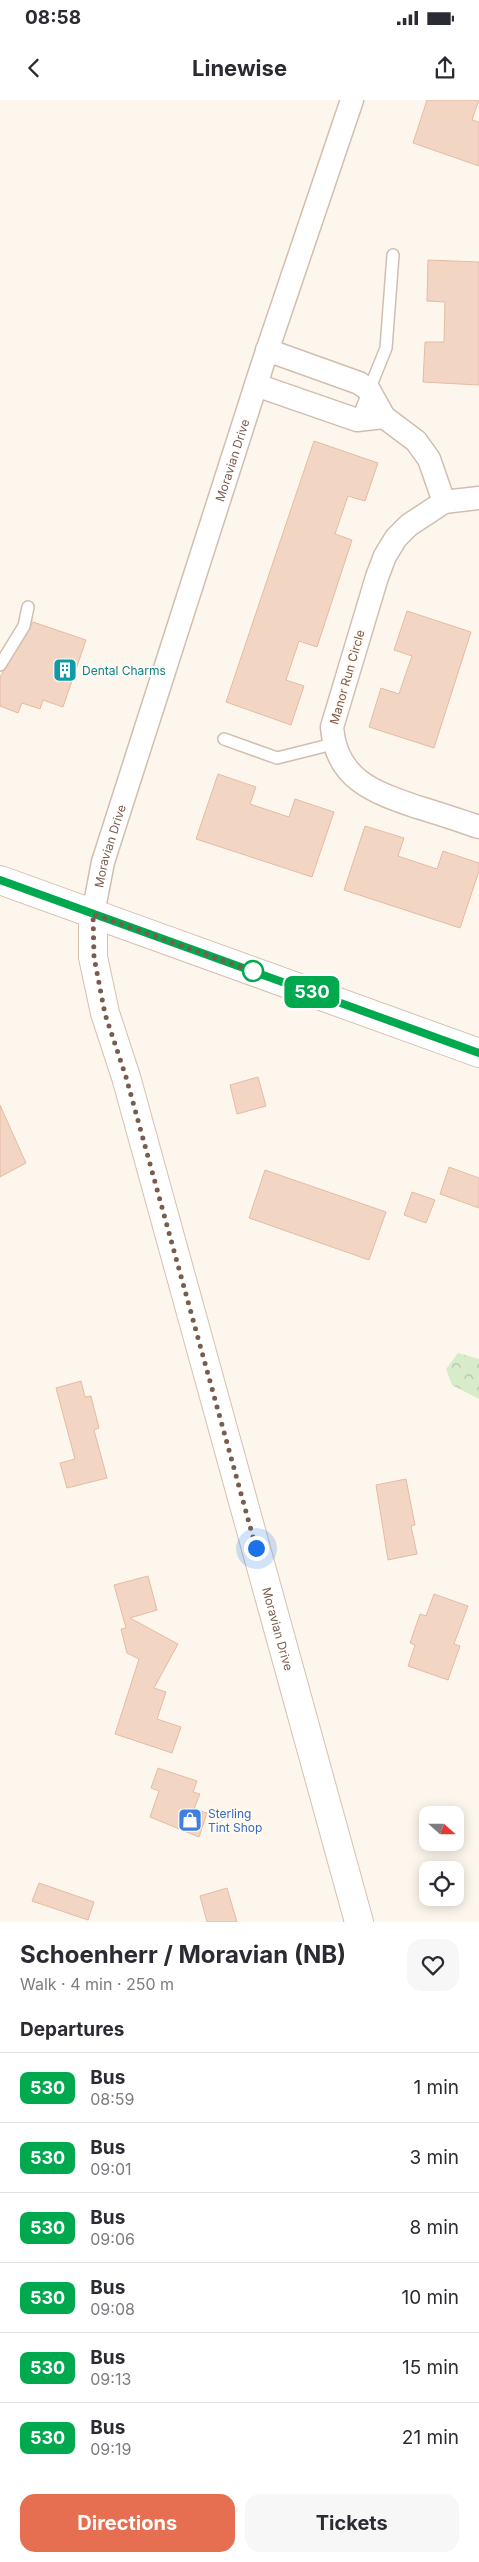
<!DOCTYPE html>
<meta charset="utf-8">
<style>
:root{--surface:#fff;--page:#f7f7f7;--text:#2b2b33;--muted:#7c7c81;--line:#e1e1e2;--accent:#e76f51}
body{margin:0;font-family:Inter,sans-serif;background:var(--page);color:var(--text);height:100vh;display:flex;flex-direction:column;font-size:19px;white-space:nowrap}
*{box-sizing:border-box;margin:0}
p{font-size:16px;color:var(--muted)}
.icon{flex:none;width:28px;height:28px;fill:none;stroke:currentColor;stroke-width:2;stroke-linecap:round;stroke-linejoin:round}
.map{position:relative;height:1822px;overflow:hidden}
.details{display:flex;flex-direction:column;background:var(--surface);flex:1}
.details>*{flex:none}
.badge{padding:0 10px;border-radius:8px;font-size:18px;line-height:32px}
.needle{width:32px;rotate:111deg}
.controls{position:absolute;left:419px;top:1706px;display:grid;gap:10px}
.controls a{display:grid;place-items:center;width:45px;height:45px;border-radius:10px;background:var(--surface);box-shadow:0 2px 12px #0003;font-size:25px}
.you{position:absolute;width:25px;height:25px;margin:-12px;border:4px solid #fff;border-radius:50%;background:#1a73e8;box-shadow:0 0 0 8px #1a73e833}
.map>.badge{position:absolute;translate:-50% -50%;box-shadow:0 0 0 2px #fff}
h2{padding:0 20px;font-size:19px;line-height:45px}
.round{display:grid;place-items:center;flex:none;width:52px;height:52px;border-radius:15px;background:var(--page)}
.summary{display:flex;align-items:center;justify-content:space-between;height:85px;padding:0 20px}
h1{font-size:24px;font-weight:700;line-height:38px}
.button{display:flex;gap:10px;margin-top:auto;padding:10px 20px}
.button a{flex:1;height:58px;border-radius:15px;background:var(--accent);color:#fff;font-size:20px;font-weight:700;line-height:58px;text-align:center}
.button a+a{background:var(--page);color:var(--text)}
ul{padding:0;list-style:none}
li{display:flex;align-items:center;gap:15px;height:70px;padding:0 20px;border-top:1px solid var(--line)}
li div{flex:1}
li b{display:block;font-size:19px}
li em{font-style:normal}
li .badge{min-width:55px;font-weight:700;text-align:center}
.status{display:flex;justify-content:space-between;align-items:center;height:35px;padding:0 25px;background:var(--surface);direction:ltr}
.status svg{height:14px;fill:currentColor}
header{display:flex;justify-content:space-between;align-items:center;height:65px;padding:0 20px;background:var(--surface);font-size:22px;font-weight:700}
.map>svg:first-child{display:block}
.forest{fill:url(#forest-crowns)}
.building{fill:#f3d5c3;stroke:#e6bba3}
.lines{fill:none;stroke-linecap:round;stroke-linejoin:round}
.lane-casing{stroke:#d1beb0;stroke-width:14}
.street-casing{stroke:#d1beb0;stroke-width:25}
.secondary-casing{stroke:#d6c0b0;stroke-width:30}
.lane{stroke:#fff;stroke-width:11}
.street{stroke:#fff;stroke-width:22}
.secondary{stroke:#fff;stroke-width:28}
.line-casing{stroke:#fff;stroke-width:11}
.line{stroke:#00a94e;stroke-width:8}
.walk{stroke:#7a5c4d;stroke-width:5;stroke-dasharray:0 9}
.stop-dot{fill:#fff;stroke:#00a94e;stroke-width:2.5}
.labels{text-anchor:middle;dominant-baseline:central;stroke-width:4;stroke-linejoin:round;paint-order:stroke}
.street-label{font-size:12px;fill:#7a5c4d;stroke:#fffaf3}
.culture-label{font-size:12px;fill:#0d838f;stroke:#fffaf3;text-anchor:start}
.shop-label{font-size:12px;fill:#366cbe;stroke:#fffaf3;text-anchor:start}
</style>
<div class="status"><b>08:58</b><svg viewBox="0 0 49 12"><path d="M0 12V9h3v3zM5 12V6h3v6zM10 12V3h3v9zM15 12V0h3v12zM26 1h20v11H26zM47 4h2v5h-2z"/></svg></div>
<header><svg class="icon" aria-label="back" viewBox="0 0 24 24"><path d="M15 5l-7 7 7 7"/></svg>Linewise<svg class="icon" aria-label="share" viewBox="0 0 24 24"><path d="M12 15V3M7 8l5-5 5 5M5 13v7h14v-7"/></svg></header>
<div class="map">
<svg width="479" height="1822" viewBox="0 0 479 1822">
<defs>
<pattern id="forest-crowns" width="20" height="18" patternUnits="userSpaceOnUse" patternTransform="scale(1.25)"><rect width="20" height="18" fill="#d8ecc9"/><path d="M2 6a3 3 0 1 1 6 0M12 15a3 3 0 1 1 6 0" fill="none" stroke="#b4c2a5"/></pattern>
</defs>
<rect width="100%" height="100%" fill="#fdf6ec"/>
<!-- forest -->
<path class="forest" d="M458 1253 479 1259V1299L452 1285 446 1269Z"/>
<!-- building -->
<path class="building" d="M427 0H479L472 20 479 22V66L413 43Z
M428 160 479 162V285L423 282 425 242H444L445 202 427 201Z
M314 341 378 363 365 401 348 396 335 434 352 440 317 547 299 541 286 580 304 586 291 625 226 602Z
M407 511 471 532 434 648 369 627 381 588 399 594 405 576 412 556 394 550Z
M33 522 86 540 63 607 43 600 40 609 22 603 18 613 0 606V577Z
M218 674 256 687 250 704 289 717 295 699 334 712 312 777 196 739Z
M365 726 404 738 398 756 437 769 443 751 479 763V771L460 828 344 790Z
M258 977 266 1006 237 1014 230 985Z
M0 1005 26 1063 0 1077Z
M449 1067 479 1078V1108L440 1094Z
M265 1070 386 1112 369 1160 249 1118Z
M412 1092 435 1100 426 1123 404 1115Z
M81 1281 85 1297 91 1296 99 1328 94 1330 107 1378 67 1388 60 1363 75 1359 56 1288Z
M406 1379 415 1425 411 1426 417 1454 388 1460 376 1385Z
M148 1476 157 1510 130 1518 178 1544 154 1588 166 1592 157 1619 181 1627 172 1653 115 1634 139 1559 127 1553 121 1529 126 1528 114 1485Z
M434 1494 468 1506 454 1544 460 1546 448 1580 408 1566 415 1545 410 1543 420 1514 426 1516Z
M158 1668 197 1681 193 1692 200 1694 194 1709 207 1713 199 1737 150 1717 159 1691 151 1688Z
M39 1783 94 1802 88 1820 32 1801Z
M227 1788 237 1822H207L200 1796Z"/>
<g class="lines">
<!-- lane casing -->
<g class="lane-casing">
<path id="lane" d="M357 320 386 248 393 155
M0 565 24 526 28 507
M224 639 277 658 333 644"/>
</g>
<!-- street casing -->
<g class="street-casing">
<g id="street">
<path d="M256 285 357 320 384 317 369 290 359 283 267 250"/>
<path d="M384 317 416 341 429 359 444 402"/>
<path d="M479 398 444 402 409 425 396 438 385 456 377 477 332 627C336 679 373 692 417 707 438 713 458 720 479 727"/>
<path id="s1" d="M93 814 103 762 262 266 352 0"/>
</g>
</g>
<!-- secondary casing -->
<g class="secondary-casing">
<g id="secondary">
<path d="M0 780 479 953"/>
<path id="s2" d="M93 814V857L105 913 126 977 359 1822"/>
</g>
</g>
<!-- lane -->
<use href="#lane" class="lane"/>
<!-- street -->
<use href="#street" class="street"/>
<!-- secondary -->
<use href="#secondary" class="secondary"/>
</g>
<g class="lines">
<!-- line casing -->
<g class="line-casing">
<path id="line" d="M0 780 479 953"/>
</g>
<!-- line -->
<use href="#line" class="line"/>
<!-- walk -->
<path class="walk" d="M253 871 255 872 93 814 94 857 105 914 126 977 256 1448"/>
</g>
<!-- icons -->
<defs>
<g id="building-square" transform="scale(1.25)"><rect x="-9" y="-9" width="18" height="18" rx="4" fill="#0f9aa8" stroke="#fffaf3"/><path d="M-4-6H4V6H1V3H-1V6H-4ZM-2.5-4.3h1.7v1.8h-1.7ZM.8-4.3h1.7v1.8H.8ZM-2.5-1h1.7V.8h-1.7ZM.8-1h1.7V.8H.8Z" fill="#fff"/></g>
<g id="shop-square" transform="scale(1.25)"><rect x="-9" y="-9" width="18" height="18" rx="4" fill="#3f7fe0" stroke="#fffaf3"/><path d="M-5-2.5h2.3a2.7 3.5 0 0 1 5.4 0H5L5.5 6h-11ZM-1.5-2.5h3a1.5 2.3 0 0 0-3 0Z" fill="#fff"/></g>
</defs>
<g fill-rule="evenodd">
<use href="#building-square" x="65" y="570"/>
<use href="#shop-square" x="190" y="1720"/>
</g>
<!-- markers -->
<circle class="stop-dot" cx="253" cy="871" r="10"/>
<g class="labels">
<!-- street labels -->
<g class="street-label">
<text stroke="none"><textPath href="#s1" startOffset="475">Moravian Drive</textPath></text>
<text transform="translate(347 577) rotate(-74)">Manor Run Circle</text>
<text stroke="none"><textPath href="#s1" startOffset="70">Moravian Drive</textPath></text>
<text stroke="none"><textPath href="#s2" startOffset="740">Moravian Drive</textPath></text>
</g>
<!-- culture labels -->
<g class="culture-label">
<text x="82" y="570">Dental Charms</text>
</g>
<!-- shop labels -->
<g class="shop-label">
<text x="208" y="1713">Sterling<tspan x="208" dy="14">Tint Shop</tspan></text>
</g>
</g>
</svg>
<div class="controls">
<a><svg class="needle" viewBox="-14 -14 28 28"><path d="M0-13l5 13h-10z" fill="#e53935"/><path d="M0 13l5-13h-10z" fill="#7c7c81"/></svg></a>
<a><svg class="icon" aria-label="locate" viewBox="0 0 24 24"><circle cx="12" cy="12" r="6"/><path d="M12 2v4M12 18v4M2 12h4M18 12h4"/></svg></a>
</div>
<div class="you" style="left:256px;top:1448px"></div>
<b class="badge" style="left:312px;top:892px;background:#00a94e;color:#fff">530</b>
</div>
<section class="details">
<div class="summary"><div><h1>Schoenherr / Moravian (NB)</h1><p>Walk · 4 min · 250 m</p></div><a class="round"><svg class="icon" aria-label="heart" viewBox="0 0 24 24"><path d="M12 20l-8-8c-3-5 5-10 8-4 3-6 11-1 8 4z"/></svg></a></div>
<h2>Departures</h2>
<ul>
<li><span class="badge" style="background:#00a94e;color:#fff">530</span><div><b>Bus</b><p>08:59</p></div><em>1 min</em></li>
<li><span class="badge" style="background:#00a94e;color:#fff">530</span><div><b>Bus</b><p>09:01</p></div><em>3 min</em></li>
<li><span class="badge" style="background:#00a94e;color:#fff">530</span><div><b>Bus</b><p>09:06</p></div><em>8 min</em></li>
<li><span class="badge" style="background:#00a94e;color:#fff">530</span><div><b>Bus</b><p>09:08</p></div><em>10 min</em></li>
<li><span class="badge" style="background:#00a94e;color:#fff">530</span><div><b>Bus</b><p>09:13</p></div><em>15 min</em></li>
<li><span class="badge" style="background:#00a94e;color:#fff">530</span><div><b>Bus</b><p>09:19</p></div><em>21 min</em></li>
</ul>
<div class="button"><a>Directions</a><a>Tickets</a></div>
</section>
